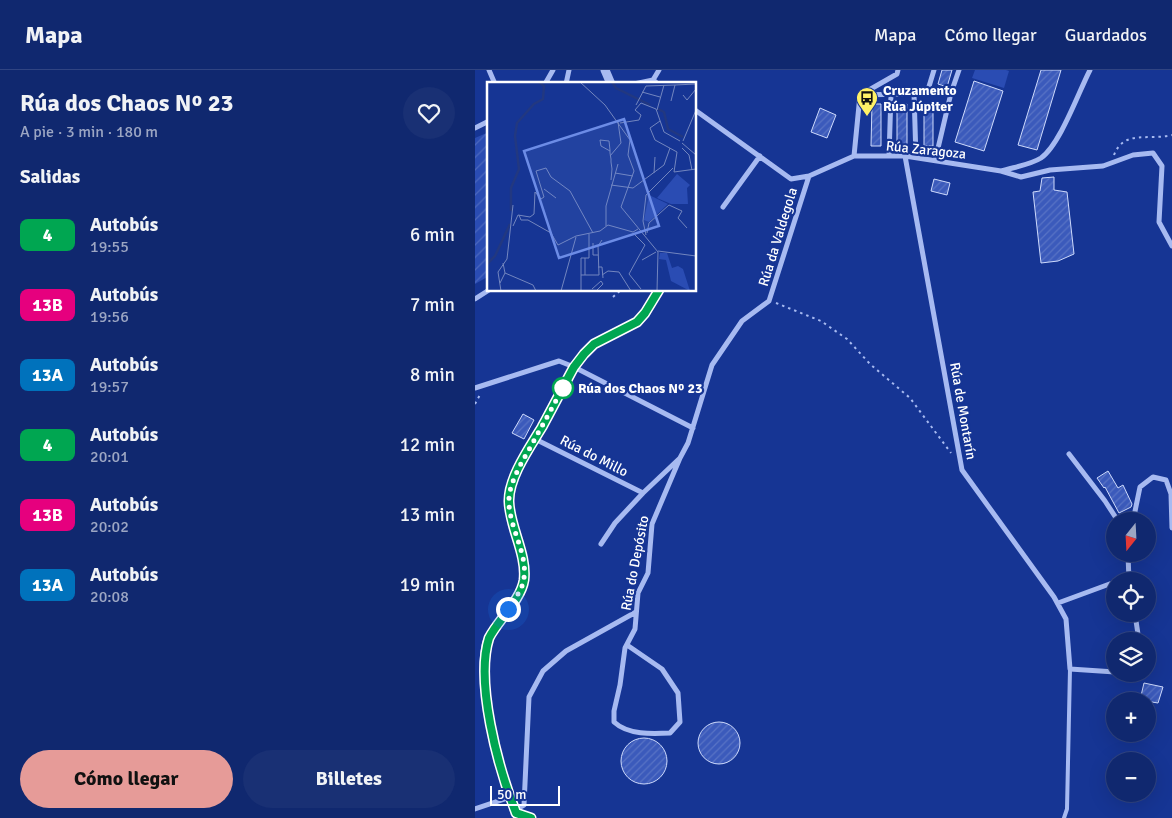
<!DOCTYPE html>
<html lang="es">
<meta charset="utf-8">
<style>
:root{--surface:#10286f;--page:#193074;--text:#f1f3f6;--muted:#9ca6c3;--line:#304482;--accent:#e69b98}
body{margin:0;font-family:Signika,sans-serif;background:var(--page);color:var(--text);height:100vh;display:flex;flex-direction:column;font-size:19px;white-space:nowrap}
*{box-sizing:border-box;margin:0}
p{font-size:16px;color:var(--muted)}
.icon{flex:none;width:28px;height:28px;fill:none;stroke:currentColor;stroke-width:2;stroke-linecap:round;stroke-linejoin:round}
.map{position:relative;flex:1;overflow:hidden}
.drawer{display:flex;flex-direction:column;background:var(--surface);width:475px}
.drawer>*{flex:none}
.badge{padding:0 10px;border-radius:8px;font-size:18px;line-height:32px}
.needle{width:32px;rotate:198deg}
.controls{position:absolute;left:631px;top:442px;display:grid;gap:10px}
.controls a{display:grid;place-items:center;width:50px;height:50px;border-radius:50%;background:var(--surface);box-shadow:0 5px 20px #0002,0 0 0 1px var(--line);font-size:25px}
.scale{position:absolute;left:15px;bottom:12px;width:70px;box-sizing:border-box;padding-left:5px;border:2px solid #fff;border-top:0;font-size:14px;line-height:18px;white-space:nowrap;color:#fff;-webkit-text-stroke:4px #163594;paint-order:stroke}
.you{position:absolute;width:25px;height:25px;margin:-12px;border:4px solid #fff;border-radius:50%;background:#1a73e8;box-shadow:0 0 0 8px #1a73e833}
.map>.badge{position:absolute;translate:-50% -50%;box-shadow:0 0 0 2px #fff}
h2{padding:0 20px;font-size:19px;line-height:45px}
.round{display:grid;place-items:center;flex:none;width:52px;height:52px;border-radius:26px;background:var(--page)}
.head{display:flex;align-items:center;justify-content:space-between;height:85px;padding:0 20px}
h1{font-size:24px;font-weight:800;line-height:38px}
.cta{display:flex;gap:10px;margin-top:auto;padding:10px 20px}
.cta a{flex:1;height:58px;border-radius:30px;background:var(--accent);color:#111;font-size:20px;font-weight:800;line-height:58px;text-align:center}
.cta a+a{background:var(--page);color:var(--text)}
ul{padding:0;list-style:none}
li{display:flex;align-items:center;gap:15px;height:70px;padding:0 20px}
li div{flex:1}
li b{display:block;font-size:19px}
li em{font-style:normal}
li .badge{min-width:55px;font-weight:700;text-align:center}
header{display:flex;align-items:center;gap:30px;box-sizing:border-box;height:70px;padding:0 25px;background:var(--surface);border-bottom:1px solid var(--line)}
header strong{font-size:24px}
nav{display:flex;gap:28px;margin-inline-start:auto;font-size:18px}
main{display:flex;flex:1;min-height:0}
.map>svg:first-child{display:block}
.park{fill:#2a4cb3}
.garden{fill:url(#garden-furrows)}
.building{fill:url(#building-hatch);stroke:#cedafc}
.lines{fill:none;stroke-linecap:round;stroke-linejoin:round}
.path{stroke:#a7baf1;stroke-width:2;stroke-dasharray:2.5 4;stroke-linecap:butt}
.service{stroke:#a7baf1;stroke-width:4}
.minor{stroke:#a7baf1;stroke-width:5}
.tertiary{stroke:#a7baf1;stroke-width:9}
.line-casing{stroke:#fff;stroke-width:11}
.line{stroke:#00a651;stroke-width:8}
.walk{stroke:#fff;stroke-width:5;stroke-dasharray:0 9}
.stop-dot{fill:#fff;stroke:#00a651;stroke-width:2.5}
.labels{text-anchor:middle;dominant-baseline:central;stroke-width:4.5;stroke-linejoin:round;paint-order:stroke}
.poi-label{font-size:14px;font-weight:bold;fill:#fff;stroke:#163594;text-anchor:start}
.street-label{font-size:14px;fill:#fff;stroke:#163594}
.stop-label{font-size:14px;font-weight:bold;fill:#fff;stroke:#163594;text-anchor:start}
.inset-river{fill:none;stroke:#223881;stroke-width:2.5}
.inset-road{fill:none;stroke:#7386bf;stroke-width:1}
.view{fill:#6c8ce6;fill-opacity:0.15;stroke:#6c8ce6;stroke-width:2.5}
.inset-edge{fill:none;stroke:#fff;stroke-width:2.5}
</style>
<header>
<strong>Mapa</strong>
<nav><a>Mapa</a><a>Cómo llegar</a><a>Guardados</a></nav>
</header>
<main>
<section class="drawer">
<div class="head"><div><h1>Rúa dos Chaos Nº 23</h1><p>A pie · 3 min · 180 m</p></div><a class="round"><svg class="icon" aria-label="heart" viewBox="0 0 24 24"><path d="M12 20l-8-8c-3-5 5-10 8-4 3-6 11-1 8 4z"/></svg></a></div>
<h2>Salidas</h2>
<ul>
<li><span class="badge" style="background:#00a651;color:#fff">4</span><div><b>Autobús</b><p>19:55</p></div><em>6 min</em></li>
<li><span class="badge" style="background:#e6007e;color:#fff">13B</span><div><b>Autobús</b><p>19:56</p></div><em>7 min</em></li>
<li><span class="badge" style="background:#0072bc;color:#fff">13A</span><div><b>Autobús</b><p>19:57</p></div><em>8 min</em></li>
<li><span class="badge" style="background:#00a651;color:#fff">4</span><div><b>Autobús</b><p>20:01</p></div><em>12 min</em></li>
<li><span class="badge" style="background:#e6007e;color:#fff">13B</span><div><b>Autobús</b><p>20:02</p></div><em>13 min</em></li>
<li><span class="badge" style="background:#0072bc;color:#fff">13A</span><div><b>Autobús</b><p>20:08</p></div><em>19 min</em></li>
</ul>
<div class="cta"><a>Cómo llegar</a><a>Billetes</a></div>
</section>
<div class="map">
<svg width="697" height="748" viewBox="0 0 697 748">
<defs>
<pattern id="garden-furrows" width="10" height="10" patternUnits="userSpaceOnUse" patternTransform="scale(1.25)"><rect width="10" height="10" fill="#2a4cb3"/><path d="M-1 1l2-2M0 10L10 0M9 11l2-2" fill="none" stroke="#4a67be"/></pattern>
<pattern id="building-hatch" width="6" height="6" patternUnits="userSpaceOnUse" patternTransform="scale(1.25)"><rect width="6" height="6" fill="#3b5abb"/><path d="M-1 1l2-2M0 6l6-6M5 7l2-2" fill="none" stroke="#5873c5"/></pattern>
</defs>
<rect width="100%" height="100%" fill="#163594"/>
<!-- park -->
<path class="park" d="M500 0H531L534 1 529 18 497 8Z"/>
<!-- garden -->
<path class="garden" d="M14 62V206L0 214V68Z"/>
<!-- building -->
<path class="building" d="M467 0H477L472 17 463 14Z
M566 0H586L562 80 543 75Z
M499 11 528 21 509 81 480 72Z
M397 34H406V76H396Z
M422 34H432V76H422Z
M449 34H458V76H449Z
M345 38 361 45 352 68 336 62Z
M579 107V120L592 122 599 184 583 191 566 193 558 122 565 121 567 108Z
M459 109 475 113 472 125 456 121Z
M48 344 59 350 49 369 37 363Z
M633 401 643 418 648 415 657 434 656 437 644 443 630 417 629 418 622 408Z
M669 613 688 617 683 633 665 630Z
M223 673a21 21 0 1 1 42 0a21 21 0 1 1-42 0Z
M146 691a23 23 0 1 1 46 0a23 23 0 1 1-46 0Z"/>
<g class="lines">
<!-- path -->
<path class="path" d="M639 85C649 59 674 71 697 65
M138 227 146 220
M301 233 346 251 372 269 395 294 435 328 476 383
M0 334 6 323"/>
<!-- service -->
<path class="service" d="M589 748 592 739 595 599"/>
<!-- minor -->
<path class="minor" d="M14 0 20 14
M178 10 184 0
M70 14 78 0
M91 14 94 0
M159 14 178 10 183 14
M439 23 441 88
M452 23 459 0
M387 24 422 4 423 0
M385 25 476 23
M220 40 316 109 334 106 379 86H430L526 101 546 107 575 100 628 96 658 85 678 83 687 96 684 152 697 176
M0 58 14 51
M379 86 385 25
M414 86 416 24
M430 86 487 400 579 527 591 549 595 599 640 602
M460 91 476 23 484 0
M526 101C539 97 555 95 566 88 585 75 604 21 615 0
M248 137 285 86
M0 229 14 220
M0 318 84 291 99 297 218 358
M60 369 168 423
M594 384 630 431 643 451
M658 451 665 417 678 407 691 410 696 424 697 458
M126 474 140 453 168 423 205 388 213 373 237 295 267 251 294 231 334 106
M653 484 654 511
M643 511 653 508
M583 533 640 512
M660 544 664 571
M152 575 187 599 203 623 205 652 195 663C177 664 153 665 139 652V641L145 615 150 578 160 559 163 523 173 503 177 454 205 388
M0 739 35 727
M40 740 49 735 54 627 68 601 91 581 161 542
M41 743 56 748"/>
<!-- tertiary -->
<path class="tertiary" d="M130 0 136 14
M43 748C26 705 0 616 12 572 20 552 46 530 49 511 53 485 36 459 34 433 33 408 53 381 65 360 76 339 88 318 99 297L109 284 119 274 162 252 170 243 184 220"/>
</g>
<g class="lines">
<!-- line casing -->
<g class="line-casing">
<path id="line" d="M56 748 41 743 40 740C23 697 0 612 14 568 23 550 46 530 49 510 52 484 35 458 34 432 33 408 55 377 67 357 78 337 88 317 99 297L109 284 119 274 162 252 170 243 184 220"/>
</g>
<!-- line -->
<use href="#line" class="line"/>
<!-- walk -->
<path class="walk" d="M33 539C38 531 44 524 47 516 58 485 28 453 35 421 39 405 48 390 56 376 68 354 80 333 91 312L88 318"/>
</g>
<!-- icons -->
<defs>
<g id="bus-pin" transform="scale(1.125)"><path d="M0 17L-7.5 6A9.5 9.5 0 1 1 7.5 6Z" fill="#fff166" stroke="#163594"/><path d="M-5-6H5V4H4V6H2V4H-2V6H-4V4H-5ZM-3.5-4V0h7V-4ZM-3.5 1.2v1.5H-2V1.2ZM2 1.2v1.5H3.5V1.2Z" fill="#111"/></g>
</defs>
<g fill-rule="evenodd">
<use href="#bus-pin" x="392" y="28"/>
</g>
<!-- markers -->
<circle class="stop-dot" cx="88" cy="318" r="10"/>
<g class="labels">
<!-- poi labels -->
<g class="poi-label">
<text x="408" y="20">Cruzamento<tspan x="408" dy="16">Rúa Júpiter</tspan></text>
</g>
<!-- street labels -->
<g class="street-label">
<text transform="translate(451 80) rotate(6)">Rúa Zaragoza</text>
<text transform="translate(303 167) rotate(-73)">Rúa da Valdegola</text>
<text transform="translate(488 341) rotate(80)">Rúa de Montarín</text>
<text transform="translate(119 386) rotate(27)">Rúa do Millo</text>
<text transform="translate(160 493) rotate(-79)">Rúa do Depósito</text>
</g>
<!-- stop labels -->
<g class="stop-label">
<text x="103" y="318">Rúa dos Chaos Nº 23</text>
</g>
</g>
<!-- overview -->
<g transform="translate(12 12)">
<rect width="209" height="209" fill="#163594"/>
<path d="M190 92 203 103 200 106 201 122H184L170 116ZM173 171H180L185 186 191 184 196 187 203 209 184 199 179 178 172 177Z" fill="#2a4cb3"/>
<path d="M162 113 181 122 162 140 157 138Z" fill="#2a4cb3"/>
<path class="inset-river" d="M125 0 129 6 163 23M171 27 177 30 181 47 196 55M24 129V106L32 87 28 54 30 41 47 22 56 17 57 4 52 0M0 182 8 174 23 142"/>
<path class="inset-road" d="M93 0 118 23 143 58 141 73 147 89 134 125 171 170 170 209M188 3 209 2M155 10 173 15M196 13 200 18 209 7M149 23 159 4 188 3 184 19M170 28 177 3M173 39 163 46 168 58 190 70 187 90 209 87M133 41 152 38 154 33 148 28 154 21 169 27 177 50 193 59M196 59 209 28M195 61 209 73M195 66 202 73 205 88M123 69 114 64 113 58 122 59 123 68V71L124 77V80L125 87 124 98M123 74 134 61 131 40M128 91 146 94M167 91 168 75M124 103 146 106 177 83 183 66M57 107 69 116M32 133 34 138H41L64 151 71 163 89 154 113 149 121 143 146 150 151 147M26 144 31 133 43 135 47 132 48 110 54 117 57 115 49 89 59 86 64 95 83 109 106 151M119 144V124L131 82M146 151 158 163 142 192 154 207M160 151 162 141 182 123 195 129 191 136 200 146M159 153 156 139 159 113 186 86M106 161V173H111M171 169 209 174M98 176V193M155 178 169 170M111 185H115L116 196M18 191 46 203 49 209M94 193H112M112 193 111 164 115 158M115 193 121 189 132 190 144 209M13 201 18 191 16 181M105 207 114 199 116 202 109 209M14 209 11 190 20 177 26 123M74 209 89 155M94 209V176H102V152M145 209H176"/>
<path class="view" d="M137 37 172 144 72 176 37 69Z"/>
<rect width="209" height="209" class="inset-edge"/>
</g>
</svg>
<div class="controls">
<a><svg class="needle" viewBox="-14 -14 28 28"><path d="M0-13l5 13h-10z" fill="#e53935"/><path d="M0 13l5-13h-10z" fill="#9ca6c3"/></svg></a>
<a><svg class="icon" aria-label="locate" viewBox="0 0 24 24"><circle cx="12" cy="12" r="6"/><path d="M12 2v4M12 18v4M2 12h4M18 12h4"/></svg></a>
<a><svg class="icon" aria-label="layers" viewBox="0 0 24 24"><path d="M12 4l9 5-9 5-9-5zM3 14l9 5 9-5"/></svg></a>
<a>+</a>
<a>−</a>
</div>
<div class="scale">50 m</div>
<div class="you" style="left:33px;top:539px"></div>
</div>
</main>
